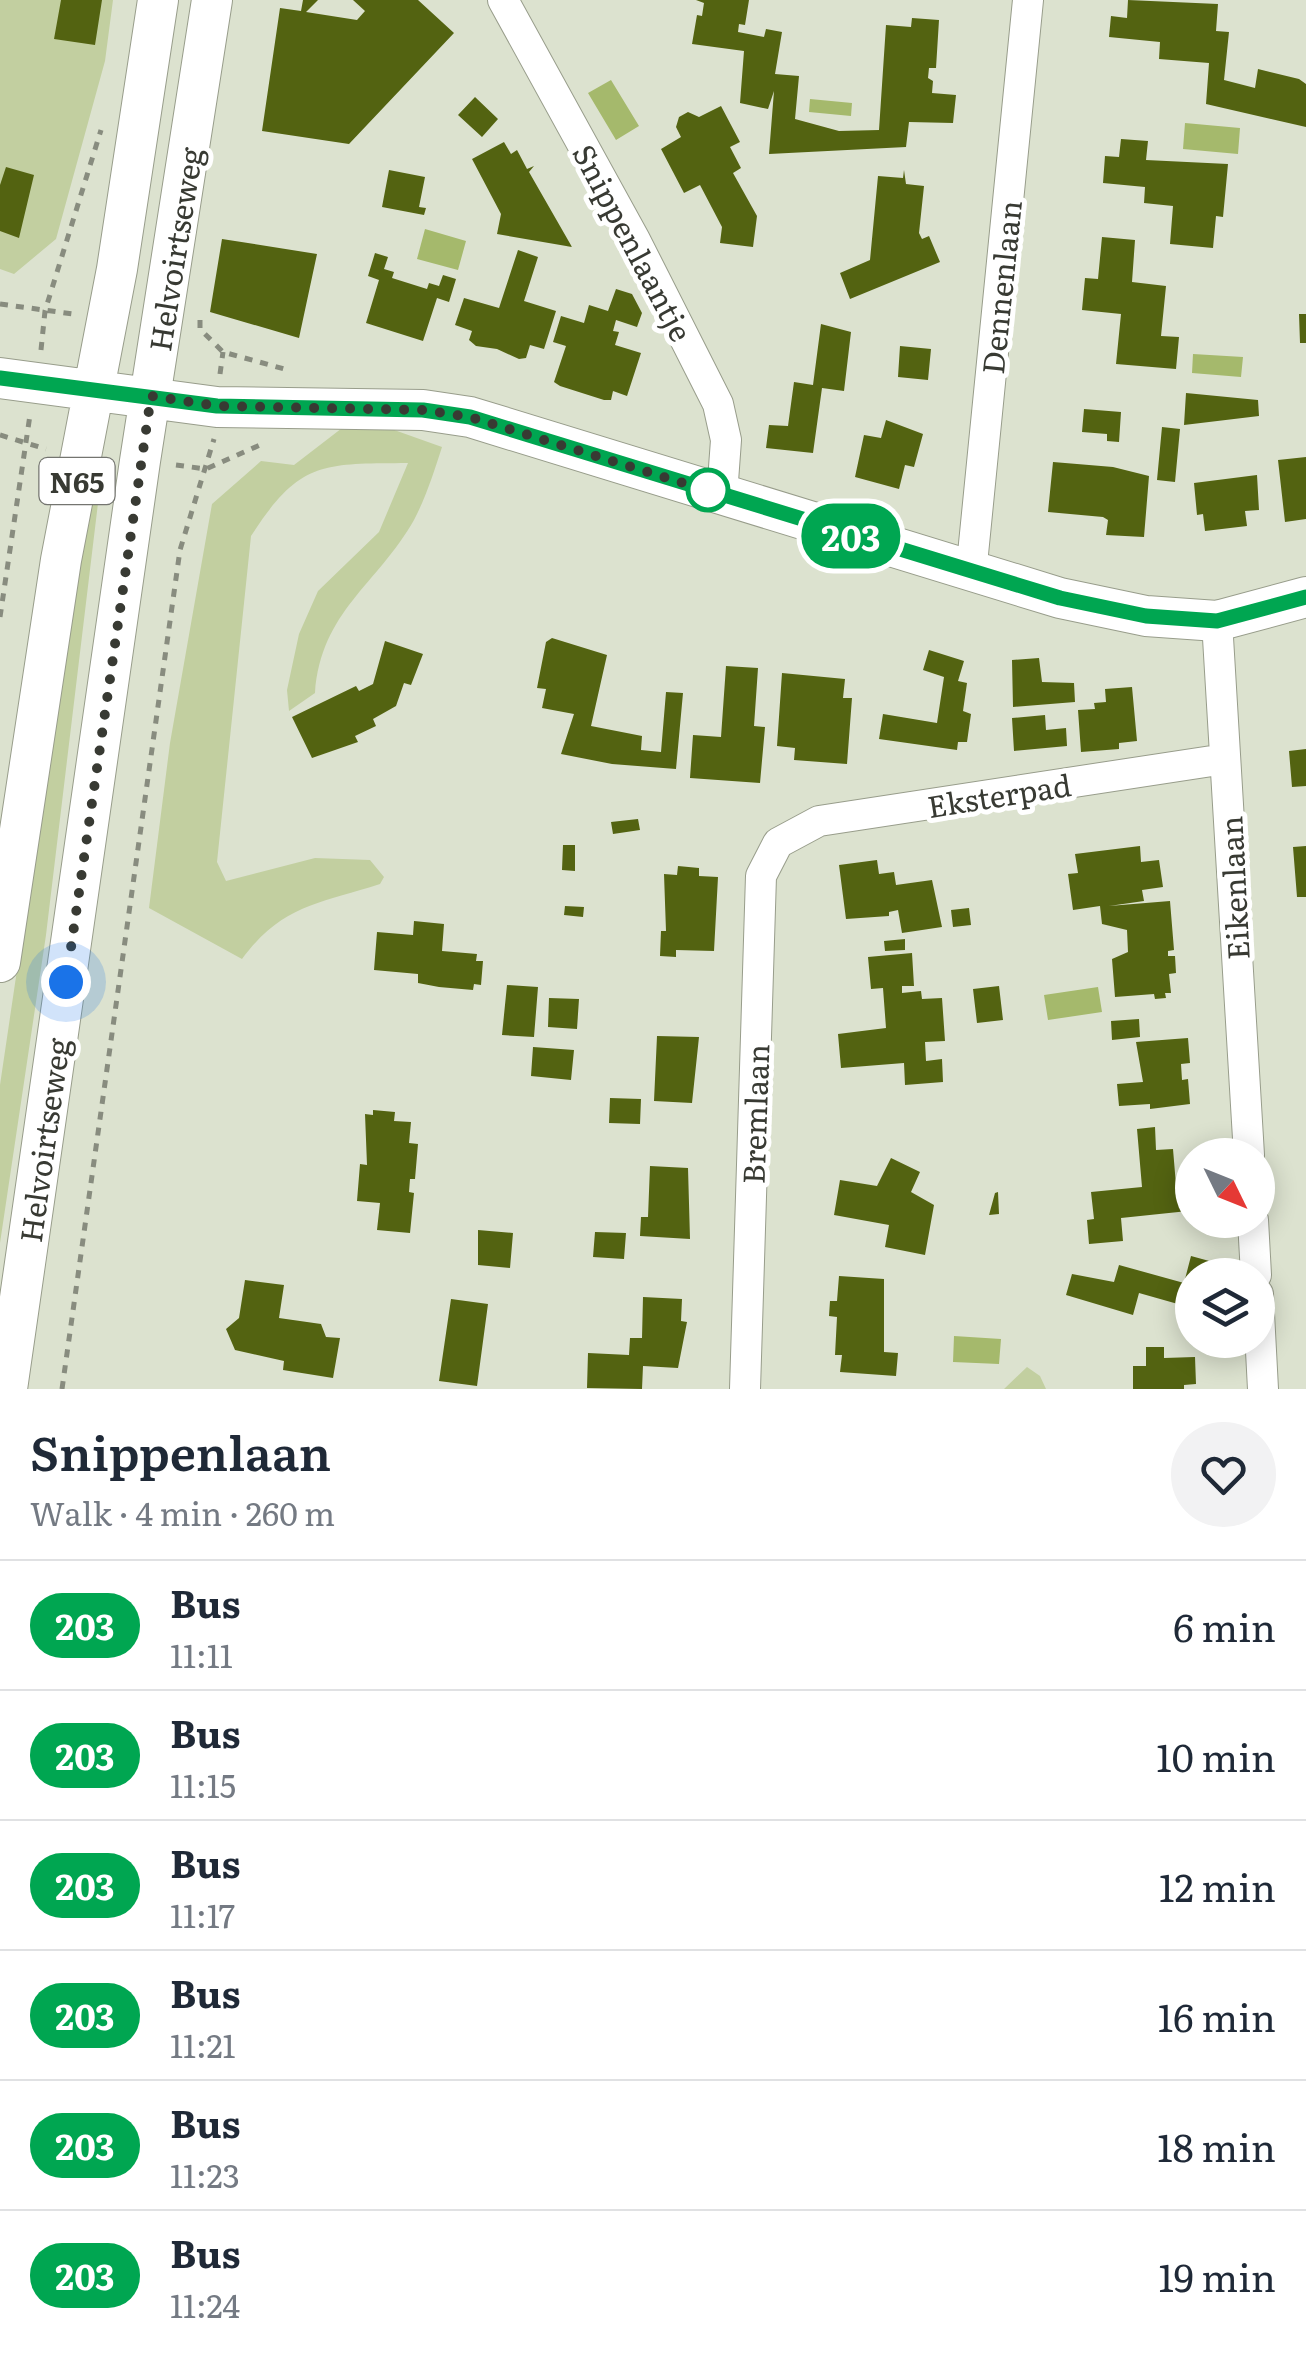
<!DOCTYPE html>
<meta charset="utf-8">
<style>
:root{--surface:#fff;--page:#f2f2f3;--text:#1f2937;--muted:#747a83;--line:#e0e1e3}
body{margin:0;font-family:Literata,serif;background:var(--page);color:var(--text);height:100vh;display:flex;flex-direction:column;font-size:38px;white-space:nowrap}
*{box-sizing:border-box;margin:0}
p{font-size:32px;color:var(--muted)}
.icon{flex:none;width:55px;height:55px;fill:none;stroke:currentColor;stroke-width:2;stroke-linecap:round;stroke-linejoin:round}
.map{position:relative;height:1389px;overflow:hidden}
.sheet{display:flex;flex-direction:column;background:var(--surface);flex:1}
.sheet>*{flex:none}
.badge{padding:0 20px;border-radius:32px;font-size:35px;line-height:65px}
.needle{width:65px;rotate:133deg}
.buttons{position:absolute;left:1175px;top:1138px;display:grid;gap:20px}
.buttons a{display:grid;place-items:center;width:100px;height:100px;border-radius:50%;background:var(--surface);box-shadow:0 5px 25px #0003;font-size:50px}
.you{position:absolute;width:50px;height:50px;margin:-25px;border:8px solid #fff;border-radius:50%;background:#1a73e8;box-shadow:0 0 0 15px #1a73e833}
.map>.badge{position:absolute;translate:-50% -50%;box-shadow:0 0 0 5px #fff}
.round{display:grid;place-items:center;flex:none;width:105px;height:105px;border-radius:52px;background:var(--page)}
.headline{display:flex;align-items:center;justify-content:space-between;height:170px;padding:0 30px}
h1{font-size:48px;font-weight:600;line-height:75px}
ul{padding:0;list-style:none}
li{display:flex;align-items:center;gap:30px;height:130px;padding:0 30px;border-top:2px solid var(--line)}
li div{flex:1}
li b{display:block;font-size:38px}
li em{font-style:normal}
li .badge{min-width:110px;font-weight:700;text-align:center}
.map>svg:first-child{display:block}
.green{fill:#c2cfa0}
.water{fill:#a5b96c}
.building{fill:#536311}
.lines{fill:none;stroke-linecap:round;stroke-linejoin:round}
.minor-casing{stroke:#989d8b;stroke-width:32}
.major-casing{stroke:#989d8b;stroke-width:42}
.path{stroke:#888c7f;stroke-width:5;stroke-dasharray:8 8;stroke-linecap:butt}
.minor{stroke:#fff;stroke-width:30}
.major{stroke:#fff;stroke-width:40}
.line-casing{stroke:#fff;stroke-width:22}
.line{stroke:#00a651;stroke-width:15}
.walk{stroke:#383a33;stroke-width:10;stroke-dasharray:0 18}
.stop-dot{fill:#fff;stroke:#00a651;stroke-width:5}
.labels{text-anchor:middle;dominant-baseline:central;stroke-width:10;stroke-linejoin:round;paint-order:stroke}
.shield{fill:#fff;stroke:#747570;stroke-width:2.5}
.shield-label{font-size:28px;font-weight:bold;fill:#383a33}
.street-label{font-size:30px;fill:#383a33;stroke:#fff}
</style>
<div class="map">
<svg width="1306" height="1389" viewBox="0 0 1306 1389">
<rect width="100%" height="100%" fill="#dce2cf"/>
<!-- green -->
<path class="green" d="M0 0H113L105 61 56 239 14 274 0 269Z
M346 425 383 426 442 447C434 472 426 497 414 520 377 585 321 611 315 693L289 711 287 690 299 634 318 591 379 532 408 463C323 464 300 460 251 536L217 862 226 881 315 858 370 860 384 877 380 884C319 904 283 904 242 959L149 908 170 743 212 504 261 461 294 465Z
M91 470H102L46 935 0 1243V1085Z
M1027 1367 1040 1376 1046 1389H1004Z"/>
<!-- water -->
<path class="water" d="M611 80 639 126 616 140 588 93Z
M810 99 852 103 851 116 809 112Z
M1185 123 1240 128 1238 154 1183 149Z
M425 229 466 241 458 270 417 259Z
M1193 354 1243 357 1241 377 1192 373Z
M1098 987 1102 1012 1048 1020 1044 995Z
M954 1336 1001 1339 999 1364 953 1362Z"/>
<!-- building -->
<path class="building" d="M61 0H102L95 45 54 39Z
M303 0H318L306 12 357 20 365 11 353 0H418L454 33 349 144 262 131 280 8 301 11Z
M696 0H749L745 25 739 24 738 32 764 37 766 29 782 32 775 74 799 76 795 119 839 131 879 130 886 25 911 27 912 18 939 20 936 68H929L928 78 933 81 932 93 956 95 953 123 909 122 906 147 769 154 774 91 768 109 740 103 744 51 692 44 697 15 702 16 704 3Z
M1128 0 1218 4 1216 31 1229 32 1224 80 1255 88 1258 69 1299 79 1306 84V127L1206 104 1209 63 1159 59 1160 42 1109 37 1111 16 1127 18Z
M475 97 498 119 482 137 458 115Z
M721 106 740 142 730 147 741 168 733 173 757 216 753 247 720 243 722 227 700 185 684 193 661 149 681 137 676 127 679 117 688 112 699 117Z
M1121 139 1148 141 1146 160 1228 164 1223 217 1216 216 1213 248 1170 244 1173 206 1144 203 1145 187 1103 183 1105 156 1119 157Z
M504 142 511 154 517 150 527 169 534 166 529 172 572 247 497 234 501 214 472 159Z
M6 167 34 175 19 238 0 231V185Z
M389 170 425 177 419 207 426 208 424 215 382 207Z
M904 170 906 184 924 186 919 233 922 239 929 236 940 262 850 299 840 273 870 260 878 176 903 178Z
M1102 237 1135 240 1132 282 1166 286 1161 336 1179 337 1176 369 1116 364 1121 314 1082 310 1085 278 1098 279Z
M222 239 317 254 299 338 210 312Z
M518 250 538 257 524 301 556 311 544 349 530 345 526 358 519 359 497 349 476 346 469 340 472 331 455 325 464 298 499 308Z
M375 253 388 257 384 269 394 272 392 278 427 289 429 283 439 286 443 275 456 279 449 302 437 298 423 341 366 323 379 280 368 276Z
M616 289 632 294 642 313 637 327 616 320 613 331 619 332 615 345 641 353 627 396 613 391 611 400H604L560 386 554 382 566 346 553 342 561 316 584 323 589 305 608 311Z
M1299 314H1306V343H1300Z
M821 324 851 332 844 391 822 388 813 453 766 448 769 425 788 426 794 382 813 385Z
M900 346 931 349 928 380 898 377Z
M1186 393 1258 400 1259 416 1184 425Z
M1084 409 1121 412 1119 442 1107 441V434L1082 432Z
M886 420 923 434 914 467 905 465 899 489 855 477 864 435 881 438Z
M1162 427 1180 429 1175 482 1157 480Z
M1306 457V519L1285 522 1278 460Z
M1053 462 1113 467 1149 476 1144 537 1106 535 1108 520 1103 517 1048 512Z
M1257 475 1259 510 1245 511 1247 526 1205 531 1203 514 1197 515 1194 483Z
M552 638 607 655 591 726 642 736 641 750 661 752 666 692 683 693 676 769 612 764 561 754 574 714 542 708 546 689 537 688 546 642Z
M385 641 423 654 411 685 404 683 396 706 373 719 376 726 355 736 358 742 312 758 292 717 356 686 359 691 373 684Z
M929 650 964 661 958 681 967 683 963 711 971 714 967 742H958L957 750 879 739 883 714 937 723 944 677 923 670Z
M1039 658 1042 682 1074 683 1075 702 1013 707 1012 660Z
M726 666 758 668 754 726 765 727 760 783 690 778 693 735 721 737Z
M782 673 845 679 843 698H852L847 764 794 760 795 748 777 746Z
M1132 687 1137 741 1119 743V749L1081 752 1078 710 1095 709 1094 703 1106 702 1105 689Z
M1045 715 1046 730 1066 728 1067 746 1014 751 1012 718Z
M1306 749V786L1292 787 1289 751Z
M638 819 640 830 613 834 611 822Z
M563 845H575V871L562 870Z
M1140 846 1141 862 1159 860 1163 887 1142 890 1144 901 1109 906 1170 901 1174 950 1168 951V956H1175L1176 973 1169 974 1171 993H1165L1166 998 1155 999 1154 994 1115 997 1112 959 1128 952 1127 930 1102 924 1100 906 1073 910 1068 874 1078 873 1075 854Z
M1306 846V897H1297L1293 847Z
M877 860 879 874 894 872 896 885 932 880 942 927 902 933 898 910 889 912V916L846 919 839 865Z
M678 866 699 868V876L718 877 714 951 676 950V957L660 956 661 931H666L664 874 677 875Z
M565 906 584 907 583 917 564 915Z
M969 908 971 925 953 927 951 910Z
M414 921 444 924 442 951 477 954 476 961H483L481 985 474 984 473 990 439 987 418 983V974L374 970 377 932 413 935Z
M905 939V950L885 951 884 941Z
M912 953 914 986H902V993L921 991 922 999 942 998 945 1041 925 1042 926 1061 942 1059 943 1082 905 1085 904 1063 841 1068 838 1034 886 1028 883 988 871 989 868 957Z
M507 985 538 987 534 1037 502 1035Z
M999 986 1003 1020 977 1023 973 989Z
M549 998 579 999 577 1029 548 1027Z
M1139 1019 1140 1037 1112 1040 1111 1021Z
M657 1036 699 1037 692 1103 654 1101Z
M1188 1038 1190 1063 1181 1064 1182 1080 1188 1079 1190 1104 1150 1109V1104L1119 1106 1117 1084 1143 1082 1136 1042Z
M533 1047 574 1050 571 1080 531 1076Z
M610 1098 641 1099 640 1124 609 1123Z
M373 1110 395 1112 394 1121 411 1122 409 1143 418 1144 415 1179H410L409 1192 414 1193 410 1233 377 1230 380 1203 357 1201 360 1164 367 1165 365 1114 373 1115Z
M1155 1127 1156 1150 1173 1149 1176 1185 1185 1184 1188 1211 1121 1218 1123 1241 1089 1244 1087 1220 1094 1219 1091 1192 1142 1187 1137 1129Z
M891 1158 920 1172 911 1192 934 1205 925 1255 885 1247 889 1225 834 1215 840 1180 877 1186Z
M650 1166 688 1168 690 1239 640 1236 641 1217H648Z
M998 1192 999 1214 989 1215 995 1193Z
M478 1230 513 1233 510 1268 478 1265Z
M595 1232 626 1233 624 1259 593 1257Z
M1191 1256 1213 1262 1210 1275H1192V1308L1139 1293 1133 1315 1066 1295 1072 1274 1114 1282 1119 1265 1184 1283Z
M839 1276 884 1279V1352L898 1353 896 1376 840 1372 842 1355H835L837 1317 829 1316 830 1301H837Z
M245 1280 284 1285 279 1318 321 1324 326 1337 340 1338 333 1378 283 1370 284 1361 235 1350 226 1329 239 1318Z
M643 1297 682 1299 681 1321 687 1322 678 1368 643 1366 642 1389 587 1388 588 1353 629 1355 630 1338H642Z
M451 1299 488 1304 477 1386 439 1381Z
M1146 1347H1164V1358L1195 1357 1196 1384 1184 1385V1389H1133V1366H1146Z"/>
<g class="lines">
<!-- minor casing -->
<g class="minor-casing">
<path id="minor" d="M503 0 635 240 718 404 726 440 722 495
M971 574 1028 0
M1217 621 1249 1155
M1253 1220 1256 1275
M1258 1294 1263 1389
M745 1389 761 876 778 843 819 821 1225 759"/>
</g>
<!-- major casing -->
<g class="major-casing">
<path id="major" d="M0 378 217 407 423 410 470 417 1060 598 1146 616 1217 621 1306 597
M0 962 61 560 117 269 158 0
M7 1389 140 461 212 0"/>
</g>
<!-- path -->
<path class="path" d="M0 304 73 314
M200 320V329L223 352 288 370
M41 350 45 311 101 130
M220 374 223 352
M0 435 46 449
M176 465 206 469 260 445
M0 617 30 415
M62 1389 180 550 214 439"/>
<!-- minor -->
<use href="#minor" class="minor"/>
<!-- major -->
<use href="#major" class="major"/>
</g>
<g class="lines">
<!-- line casing -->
<g class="line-casing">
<path id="line" d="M0 378 217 406 423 410 470 417 1060 598 1146 616 1217 621 1306 597"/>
</g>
<!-- line -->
<use href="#line" class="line"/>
<!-- walk -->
<path class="walk" d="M66 982 151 396 217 406 423 410 470 417 722 495 708 490"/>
</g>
<!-- markers -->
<circle class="stop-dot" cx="708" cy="490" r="20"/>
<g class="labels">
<!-- shield labels -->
<rect class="shield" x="39.5" y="458" width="75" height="46" rx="8"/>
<g class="shield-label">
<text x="77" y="481">N65</text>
</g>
<!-- street labels -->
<g class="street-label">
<text transform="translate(634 242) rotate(62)">Snippenlaantje</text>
<text transform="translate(174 249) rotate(-81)">Helvoirtseweg</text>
<text transform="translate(1000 287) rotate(-84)">Dennenlaan</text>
<text transform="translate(999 794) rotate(-9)">Eksterpad</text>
<text transform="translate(1233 888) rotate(-93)">Eikenlaan</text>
<text transform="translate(754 1114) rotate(-88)">Bremlaan</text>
<text transform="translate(43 1140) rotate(-82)">Helvoirtseweg</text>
</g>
</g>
</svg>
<div class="buttons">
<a><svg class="needle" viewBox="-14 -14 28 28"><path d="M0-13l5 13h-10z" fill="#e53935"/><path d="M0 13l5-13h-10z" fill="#747a83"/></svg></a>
<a><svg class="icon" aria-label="layers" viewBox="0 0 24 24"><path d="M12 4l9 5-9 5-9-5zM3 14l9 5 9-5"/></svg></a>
</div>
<div class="you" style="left:66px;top:982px"></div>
<b class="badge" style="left:851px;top:536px;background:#00a651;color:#fff">203</b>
</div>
<section class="sheet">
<div class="headline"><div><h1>Snippenlaan</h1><p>Walk · 4 min · 260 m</p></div><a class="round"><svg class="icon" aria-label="heart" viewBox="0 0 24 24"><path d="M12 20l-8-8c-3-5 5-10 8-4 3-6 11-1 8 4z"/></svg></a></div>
<ul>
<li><span class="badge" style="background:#00a651;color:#fff">203</span><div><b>Bus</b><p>11:11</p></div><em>6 min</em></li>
<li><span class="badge" style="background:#00a651;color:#fff">203</span><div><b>Bus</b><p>11:15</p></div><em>10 min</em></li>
<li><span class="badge" style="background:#00a651;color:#fff">203</span><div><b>Bus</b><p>11:17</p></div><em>12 min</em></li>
<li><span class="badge" style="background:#00a651;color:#fff">203</span><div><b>Bus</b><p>11:21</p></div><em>16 min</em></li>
<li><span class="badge" style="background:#00a651;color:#fff">203</span><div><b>Bus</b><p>11:23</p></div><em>18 min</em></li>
<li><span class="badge" style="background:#00a651;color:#fff">203</span><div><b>Bus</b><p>11:24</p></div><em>19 min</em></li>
</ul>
</section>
